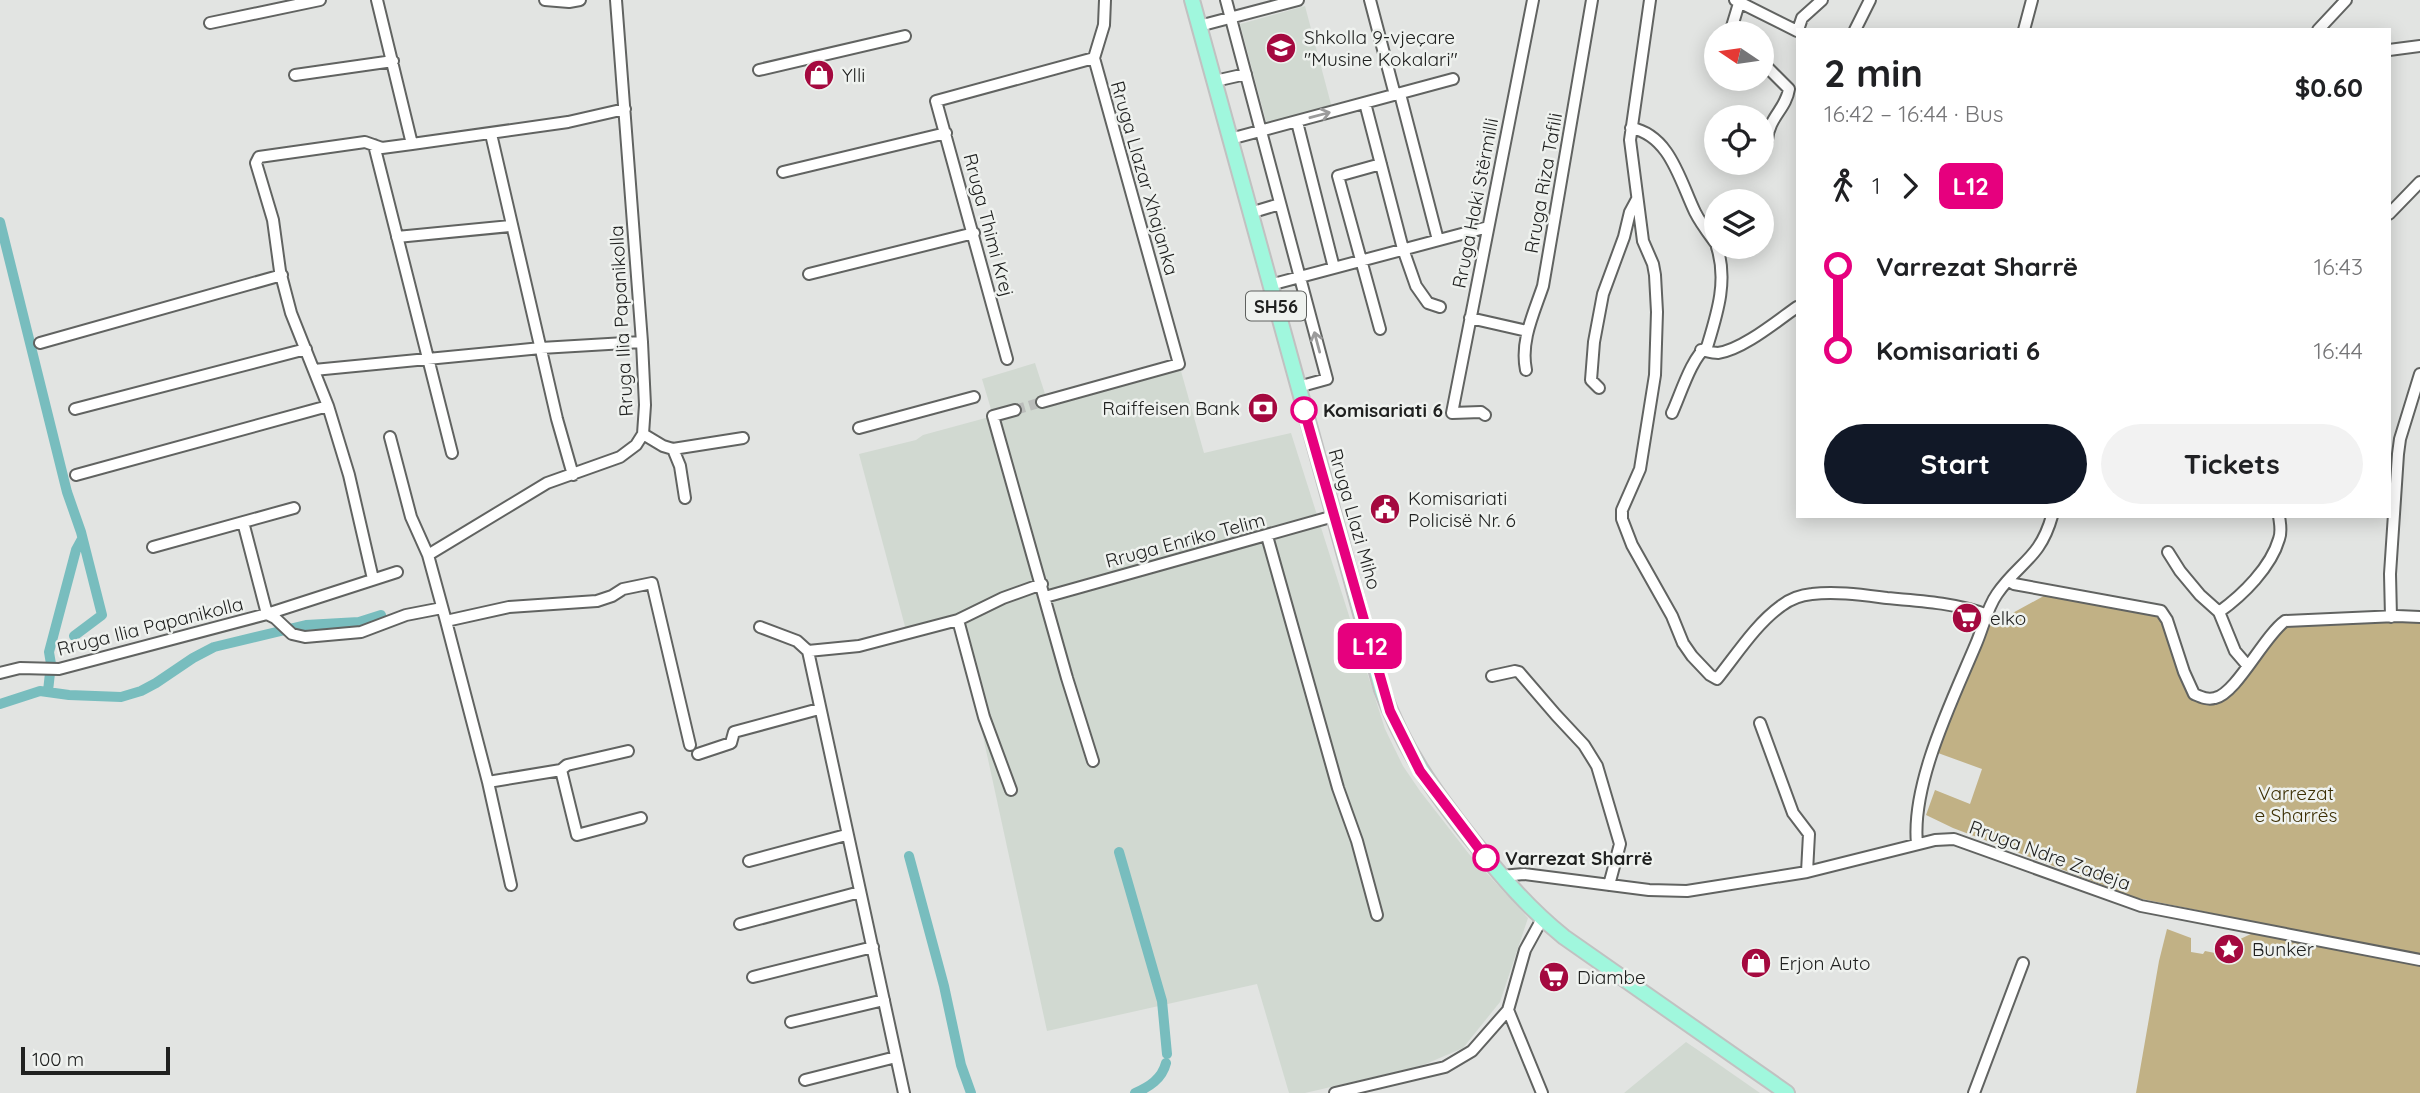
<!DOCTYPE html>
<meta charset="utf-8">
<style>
:root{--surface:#fff;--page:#f2f2f2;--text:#202124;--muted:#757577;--accent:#111827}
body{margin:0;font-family:Quicksand,sans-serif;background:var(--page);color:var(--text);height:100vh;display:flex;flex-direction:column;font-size:26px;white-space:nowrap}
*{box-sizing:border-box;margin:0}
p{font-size:23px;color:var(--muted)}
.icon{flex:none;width:38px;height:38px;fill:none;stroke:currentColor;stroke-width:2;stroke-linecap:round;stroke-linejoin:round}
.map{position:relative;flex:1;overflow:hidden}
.drawer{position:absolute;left:1796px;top:28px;width:595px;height:490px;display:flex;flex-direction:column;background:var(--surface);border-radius:0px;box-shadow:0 4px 18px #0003}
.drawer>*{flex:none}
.badge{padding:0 14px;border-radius:10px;font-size:24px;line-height:46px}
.needle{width:46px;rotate:283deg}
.controls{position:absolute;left:1704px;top:21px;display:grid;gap:14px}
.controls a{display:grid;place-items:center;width:70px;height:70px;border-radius:50%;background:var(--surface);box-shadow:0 4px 18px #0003;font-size:35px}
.scale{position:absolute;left:21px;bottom:18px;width:149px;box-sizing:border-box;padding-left:7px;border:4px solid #202120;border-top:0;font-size:19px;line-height:24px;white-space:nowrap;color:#202120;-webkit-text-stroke:5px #eff2ef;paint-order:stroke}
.map>.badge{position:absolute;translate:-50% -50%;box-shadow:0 0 0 4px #fff}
.legs{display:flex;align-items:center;gap:10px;height:77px;padding:0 28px;font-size:23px}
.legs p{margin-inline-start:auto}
.summary{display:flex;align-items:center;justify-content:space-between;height:119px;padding:0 28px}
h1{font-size:38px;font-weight:700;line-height:52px}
.cta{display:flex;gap:14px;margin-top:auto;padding:14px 28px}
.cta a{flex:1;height:80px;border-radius:42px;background:var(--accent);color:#fff;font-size:28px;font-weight:700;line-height:80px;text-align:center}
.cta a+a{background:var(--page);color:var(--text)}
ul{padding:0 28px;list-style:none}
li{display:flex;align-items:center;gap:24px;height:84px;font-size:26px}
li i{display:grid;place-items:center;width:10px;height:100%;margin:0 9px;background:currentColor}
li i::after{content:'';width:18px;height:18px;margin:-9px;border:5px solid;border-radius:50%;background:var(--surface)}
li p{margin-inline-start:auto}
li:first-child i{background:linear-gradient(#0000 50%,currentColor 0)}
li:last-child i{background:linear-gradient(currentColor 50%,#0000 0)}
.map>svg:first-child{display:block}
.built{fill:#d1d9d1}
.green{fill:#c1b185}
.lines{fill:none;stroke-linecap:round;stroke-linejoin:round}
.canal{stroke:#78bdbe;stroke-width:10}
.minor-tunnel{stroke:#bbbdbb;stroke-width:10;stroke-dasharray:10 5;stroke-linecap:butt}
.minor-casing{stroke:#616361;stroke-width:14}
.major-casing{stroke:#c1c1c1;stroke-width:18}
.minor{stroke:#fff;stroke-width:10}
.major{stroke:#a0f7dd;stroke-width:14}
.oneway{stroke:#9b9b9b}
.line-1-casing{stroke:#fff;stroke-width:16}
.line-1{stroke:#e6007e;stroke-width:10}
.stop-1-dot{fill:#fff;stroke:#e6007e;stroke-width:3.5}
.labels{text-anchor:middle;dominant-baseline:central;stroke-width:5;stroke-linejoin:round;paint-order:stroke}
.shield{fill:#eff2ef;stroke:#5e605e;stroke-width:2}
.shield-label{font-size:18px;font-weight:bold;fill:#202120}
.poi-label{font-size:19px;fill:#202120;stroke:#eff2ef;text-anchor:start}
.street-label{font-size:19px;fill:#202120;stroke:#eff2ef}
.stop-label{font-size:19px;font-weight:bold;fill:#202120;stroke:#eff2ef;text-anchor:start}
.park-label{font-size:19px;fill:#3c2f04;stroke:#eff2ef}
</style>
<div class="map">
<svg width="2420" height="1093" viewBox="0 0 2420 1093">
<rect width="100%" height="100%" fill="#e2e4e2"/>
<!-- built -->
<path class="built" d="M1305 6 1332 108 1267 125 1240 24Z
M1035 363 1047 400 1179 364 1204 453 1291 433 1385 729 1403 766 1420 791 1469 854 1528 918 1500 1002 1463 1048 1421 1066 1305 1093H1289L1257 984 1047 1031 958 621 907 634 859 454 916 440 923 435 993 416 982 379Z
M1686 1042 1714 1061 1760 1093H1624Z"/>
<!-- green -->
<path class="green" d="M2051 592 2159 615 2163 620 2185 688C2220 741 2264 646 2286 624L2420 620V955L2137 898 1953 828 1926 815 1935 790 1970 804 1982 769 1938 753 1957 698 1993 615H2009Z
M2167 929 2191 938V952L2203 954 2205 951 2220 954 2224 941H2236L2253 933 2420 966V1093H2136L2159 961Z"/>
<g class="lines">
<!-- canal -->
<path class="canal" d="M0 222 67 492 81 532 102 615 74 636
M48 691 51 664 49 652 76 550 82 539
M0 704 40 691 69 695 121 697 141 691 156 683 193 658 214 647 306 625 359 622 381 615
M1119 852 1162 1001 1167 1054
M909 856 944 986 961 1065 971 1093
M1135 1093C1149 1087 1162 1079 1166 1063"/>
<!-- minor-tunnel -->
<path class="minor-tunnel" d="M1015 410 1042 402"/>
<!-- minor casing -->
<g class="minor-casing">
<path id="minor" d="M377 0 412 144
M545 0 569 2 580 0
M1226 0 1327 379 1298 387
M1370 0 1395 95
M1650 0 1630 140 1643 241 1653 264 1655 275 1657 312 1655 375 1640 469 1622 510V519L1632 545 1672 616 1683 643 1692 656 1710 675 1717 679C1737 654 1756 624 1781 606 1790 599 1801 595 1812 594 1836 591 1863 595 1887 598 1922 601 1955 603 1988 615
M1735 0 1797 31
M210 23 320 0
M1199 26 1298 0
M1798 30 1802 18 1822 0
M1855 30 1870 0
M2024 30 2032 0
M2318 30 2346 0
M1730 33 1740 0
M2389 50 2420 46
M1762 62 1789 89C1786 109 1769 117 1767 140
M759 70 905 36
M295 75 393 61
M1215 81 1246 74
M1400 94 1438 240
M1365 103 1403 249 1416 286 1428 303 1440 307
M1297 122 1334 268
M1631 128C1670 135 1680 181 1695 212 1701 224 1709 234 1717 245
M491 134 557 419 573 475
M1230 139 1453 79
M374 145 452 453
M783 172 946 133
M1250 213 1280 204
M2389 214 2420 182
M397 237 511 226
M809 274 974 233
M1270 285 1488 227
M1470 318 1527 331
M1380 329 1338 176 1381 164
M40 343 282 275
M1701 350C1706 351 1713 353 1718 353 1742 350 1777 321 1797 307
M1007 359 936 101 1094 58
M314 370 541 348 642 342
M1526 370C1520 341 1534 313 1543 286L1592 0
M1599 388 1591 380 1594 342 1603 294 1624 237 1630 212 1637 199
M1042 402 1179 364 1094 58 1104 25 1105 0
M75 409 306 349
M1015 410 993 416 1067 678 1093 761
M1672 413C1680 396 1692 356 1707 347 1717 314 1728 281 1717 247
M1485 415 1481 412 1452 413 1533 0
M859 428 974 397
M643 434 663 446 673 449 743 438
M390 437 411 517 428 555 446 621 488 782 511 885
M673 449 680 466 685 498
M76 475 328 406
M243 522 267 614
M1267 536 1338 788 1357 841 1377 915
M153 547 294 508
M2168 552 2180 571 2200 595 2219 612 2235 651 2247 665
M428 555 547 483 620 457 636 445 643 434 645 405 642 342 616 0
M373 579 349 475 328 406 291 313 280 271 273 220 256 163 259 157 365 142 382 148 412 144 568 122 625 109
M2009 581 2014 584 2161 611 2167 620 2184 672 2194 694C2201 697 2207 700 2215 698 2236 694 2264 636 2285 621L2397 616 2420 617
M1045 597 1334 516
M2219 612C2243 595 2271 567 2279 539 2282 531 2280 524 2279 516
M267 614 275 618 292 634 305 637 361 632 406 615 442 608
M2391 617 2390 574 2398 454 2400 439 2420 374
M958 620 984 717 1011 790
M446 621 509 607 597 601 612 596 623 589 652 583 690 745
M760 627 797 641 808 651 859 646 958 620 1003 598 1042 584
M808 651 904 1093
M0 673 20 668 59 669 267 614 397 572
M1492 676 1515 671 1519 672 1556 715 1584 745 1597 766 1620 844 1609 885
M1760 723 1793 813 1809 834 1807 872
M698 754 731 743 734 732 819 709
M561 770 567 765 628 751
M488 782 561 770 577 835 641 818
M1917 844C1911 783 1953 699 1976 644 1983 628 1987 608 1997 594 2019 562 2040 559 2052 516
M749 861 846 835
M1501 876 1524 874 1649 890 1687 891 1807 872 1935 840 1954 839 2141 906 2420 960
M740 924 860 892
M753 977 873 947
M1508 1010 1542 1093
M791 1022 884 1000
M805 1080 896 1057
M1335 1093 1445 1067 1472 1051 1508 1010 1525 950 1542 919
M1974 1093 2023 963"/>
</g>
<!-- major casing -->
<g class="major-casing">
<path id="major" d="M1192 0 1382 690C1404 750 1434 792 1473 841 1502 877 1528 908 1564 937L1787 1093"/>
</g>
<!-- minor -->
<use href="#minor" class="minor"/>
<!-- major -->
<use href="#major" class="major"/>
</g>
<!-- one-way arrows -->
<defs><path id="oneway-shaft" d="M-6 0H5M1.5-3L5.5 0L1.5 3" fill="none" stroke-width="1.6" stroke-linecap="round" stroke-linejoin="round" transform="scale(1.75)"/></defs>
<g class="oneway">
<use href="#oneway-shaft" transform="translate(1320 115) rotate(-15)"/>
<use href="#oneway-shaft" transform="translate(1317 342) rotate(-105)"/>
</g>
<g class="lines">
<!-- line-1 casing -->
<g class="line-1-casing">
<path id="line-1" d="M1304 410 1390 711 1420 771 1486 858"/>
</g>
<!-- line-1 -->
<use href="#line-1" class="line-1"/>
</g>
<!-- icons -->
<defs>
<g id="school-disc" transform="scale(1.575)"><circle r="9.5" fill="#a4093f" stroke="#eff2ef"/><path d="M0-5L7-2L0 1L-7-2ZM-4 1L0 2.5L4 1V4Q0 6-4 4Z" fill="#fff"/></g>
<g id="shop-disc" transform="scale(1.575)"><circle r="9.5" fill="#a4093f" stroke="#eff2ef"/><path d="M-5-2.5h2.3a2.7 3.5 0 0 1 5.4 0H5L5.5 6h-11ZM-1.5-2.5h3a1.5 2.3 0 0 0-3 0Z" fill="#fff"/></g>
<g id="bank-disc" transform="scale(1.575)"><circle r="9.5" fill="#a4093f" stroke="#eff2ef"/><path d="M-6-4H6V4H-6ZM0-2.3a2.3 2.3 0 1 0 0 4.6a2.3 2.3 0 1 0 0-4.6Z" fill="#fff"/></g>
<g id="civic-disc" transform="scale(1.575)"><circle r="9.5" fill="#a4093f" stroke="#eff2ef"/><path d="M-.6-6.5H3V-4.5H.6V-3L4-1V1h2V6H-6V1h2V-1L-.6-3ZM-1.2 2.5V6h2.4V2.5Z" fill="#fff"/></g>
<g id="supermarket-disc" transform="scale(1.575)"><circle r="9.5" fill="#a4093f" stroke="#eff2ef"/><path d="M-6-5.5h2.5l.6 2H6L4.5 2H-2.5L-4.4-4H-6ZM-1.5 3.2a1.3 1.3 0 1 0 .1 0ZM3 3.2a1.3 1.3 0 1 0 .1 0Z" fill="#fff"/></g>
<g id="sight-disc" transform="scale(1.575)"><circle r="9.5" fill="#a4093f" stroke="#eff2ef"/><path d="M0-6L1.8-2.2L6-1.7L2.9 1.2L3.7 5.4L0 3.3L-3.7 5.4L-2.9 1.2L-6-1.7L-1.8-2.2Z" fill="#fff"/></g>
</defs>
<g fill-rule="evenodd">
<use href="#school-disc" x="1281" y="48"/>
<use href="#shop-disc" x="819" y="75"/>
<use href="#bank-disc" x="1263" y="408"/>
<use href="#civic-disc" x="1385" y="509"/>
<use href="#supermarket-disc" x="1967" y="618"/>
<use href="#sight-disc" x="2229" y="949"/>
<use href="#shop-disc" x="1756" y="963"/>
<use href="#supermarket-disc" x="1554" y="977"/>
</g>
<!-- markers -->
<g class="stop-1-dot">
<circle cx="1304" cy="410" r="12"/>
<circle cx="1486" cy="858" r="12"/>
</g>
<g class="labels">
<!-- shield labels -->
<rect class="shield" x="1246" y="291.5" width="60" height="29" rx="5"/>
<g class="shield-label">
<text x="1276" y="306">SH56</text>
</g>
<!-- poi labels -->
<g class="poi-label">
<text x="1304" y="37">Shkolla 9-vjeçare<tspan x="1304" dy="22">"Musine Kokalari"</tspan></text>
<text x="842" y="75">Ylli</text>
<text x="1240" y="408" text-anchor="end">Raiffeisen Bank</text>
<text x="1408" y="498">Komisariati<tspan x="1408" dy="22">Policisë Nr. 6</tspan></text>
<text x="1990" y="618">elko</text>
<text x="2252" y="949">Bunker</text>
<text x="1779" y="963">Erjon Auto</text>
<text x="1577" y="977">Diambe</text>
</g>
<!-- street labels -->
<g class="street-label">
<text transform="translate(1145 178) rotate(74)">Rruga Llazar Xhajanka</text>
<text transform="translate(1543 183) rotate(-80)">Rruga Riza Tafili</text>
<text transform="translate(1475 203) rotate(-79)">Rruga Haki Stërmilli</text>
<text transform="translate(989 225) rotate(75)">Rruga Thimi Krej</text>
<text transform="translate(621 321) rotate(-93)">Rruga Ilia Papanikolla</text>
<text transform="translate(1355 519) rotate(74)">Rruga Llazi Miho</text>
<text transform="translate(1185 540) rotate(-15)">Rruga Enriko Telim</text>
<text transform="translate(150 626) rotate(-14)">Rruga Ilia Papanikolla</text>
<text transform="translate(2050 855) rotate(20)">Rruga Ndre Zadeja</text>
</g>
<!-- stop labels -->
<g class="stop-label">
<text x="1323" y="410">Komisariati 6</text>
<text x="1505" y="858">Varrezat Sharrë</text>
</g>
<!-- park labels -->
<g class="park-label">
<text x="2296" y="793">Varrezat<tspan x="2296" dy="22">e Sharrës</tspan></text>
</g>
</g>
</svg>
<div class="controls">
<a><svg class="needle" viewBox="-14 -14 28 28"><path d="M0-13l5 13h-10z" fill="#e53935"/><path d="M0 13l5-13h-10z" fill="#757577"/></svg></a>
<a><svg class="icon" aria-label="locate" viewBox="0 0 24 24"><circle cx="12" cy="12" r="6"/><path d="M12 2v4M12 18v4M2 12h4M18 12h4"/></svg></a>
<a><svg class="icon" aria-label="layers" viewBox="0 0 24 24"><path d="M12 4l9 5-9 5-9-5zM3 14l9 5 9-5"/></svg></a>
</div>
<div class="scale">100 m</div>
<b class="badge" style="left:1370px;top:646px;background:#e6007e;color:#fff">L12</b>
<section class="drawer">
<div class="summary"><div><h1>2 min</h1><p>16:42 – 16:44 · Bus</p></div><b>$0.60</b></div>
<div class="legs"><svg class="icon" aria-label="walk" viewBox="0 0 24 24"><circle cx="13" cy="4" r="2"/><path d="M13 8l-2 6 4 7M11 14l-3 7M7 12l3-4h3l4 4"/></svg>1<svg class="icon" aria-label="forward" viewBox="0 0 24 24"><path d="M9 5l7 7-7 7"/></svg><b class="badge" style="background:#e6007e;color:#fff">L12</b></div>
<ul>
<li><i style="color:#e6007e"></i><b>Varrezat Sharrë</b><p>16:43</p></li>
<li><i style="color:#e6007e"></i><b>Komisariati 6</b><p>16:44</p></li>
</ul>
<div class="cta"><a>Start</a><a>Tickets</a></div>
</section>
</div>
